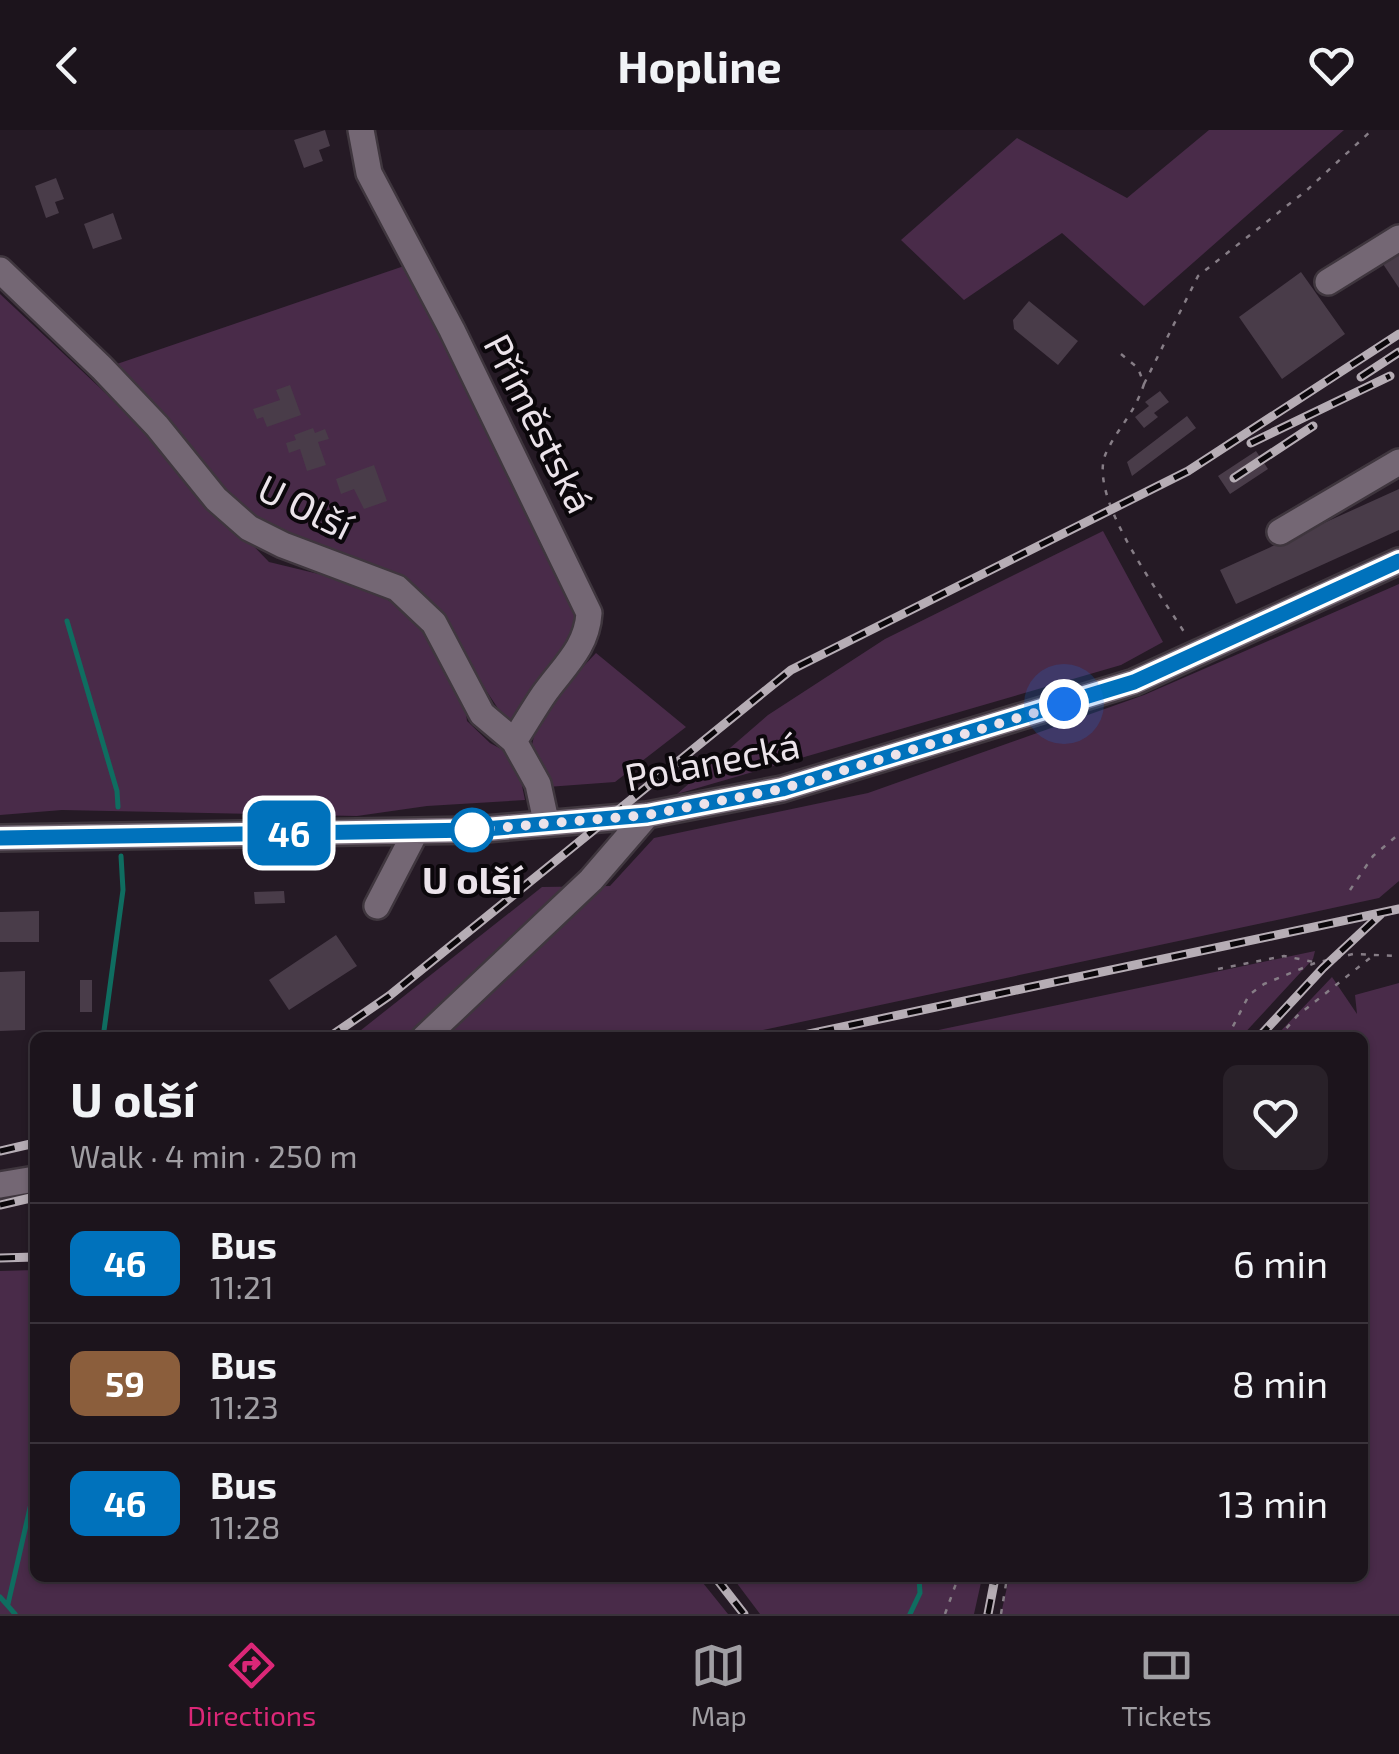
<!DOCTYPE html>
<meta charset="utf-8">
<style>
:root{--surface:#1c141c;--page:#292129;--text:#f1f3f6;--muted:#a09ea3;--line:#3a333b;--accent:#db2777}
body{margin:0;font-family:"Exo 2",sans-serif;background:var(--page);color:var(--text);height:100vh;display:flex;flex-direction:column;font-size:38px;white-space:nowrap}
*{box-sizing:border-box;margin:0}
p{font-size:32px;color:var(--muted)}
.icon{flex:none;width:55px;height:55px;fill:none;stroke:currentColor;stroke-width:2;stroke-linecap:round;stroke-linejoin:round}
.map{position:relative;flex:1;overflow:hidden}
.sheet{position:absolute;left:30px;top:902px;width:1338px;height:550px;display:flex;flex-direction:column;background:var(--surface);border-radius:15px;box-shadow:0 2px 8px #0004,0 0 0 2px var(--line)}
.sheet>*{flex:none}
.badge{padding:0 20px;border-radius:15px;font-size:35px;line-height:65px}
.you{position:absolute;width:50px;height:50px;margin:-25px;border:8px solid #fff;border-radius:50%;background:#1a73e8;box-shadow:0 0 0 15px #1a73e833}
.map>.badge{position:absolute;translate:-50% -50%;box-shadow:0 0 0 5px #fff}
.round{display:grid;place-items:center;flex:none;width:105px;height:105px;border-radius:15px;background:var(--page)}
.headline{display:flex;align-items:center;justify-content:space-between;height:170px;padding:0 40px}
h1{font-size:48px;font-weight:700;line-height:75px}
ul{padding:0;list-style:none}
li{display:flex;align-items:center;gap:30px;height:120px;padding:0 40px;border-top:2px solid var(--line)}
li div{flex:1}
li b{display:block;font-size:38px}
li em{font-style:normal}
li .badge{min-width:110px;font-weight:700;text-align:center}
header{display:flex;justify-content:space-between;align-items:center;height:130px;padding:0 40px;background:var(--surface);font-size:45px;font-weight:700}
.tab-bar{display:flex;justify-content:space-around;align-items:center;height:140px;border-top:2px solid var(--line);background:var(--surface);font-size:28px;color:var(--muted)}
.tab-bar a{display:grid;justify-items:center;gap:5px}
.tab-bar .active{color:var(--accent)}
.map>svg:first-child{display:block}
.green{fill:#492b49}
.lines{fill:none;stroke-linecap:round;stroke-linejoin:round}
.stream{stroke:#0f6d60;stroke-width:5}
.building{fill:#493c49}
.minor-casing{stroke:#3f363e;stroke-width:30}
.path{stroke:#867d86;stroke-width:2.5;stroke-dasharray:5 8;stroke-linecap:butt}
.minor{stroke:#746774;stroke-width:25}
.rail-casing{stroke:#b6adb5;stroke-width:9}
.rail{stroke:#0b070b;stroke-width:5;stroke-dasharray:15;stroke-linecap:butt}
.line-casing{stroke:#fff;stroke-width:22}
.line{stroke:#0072bc;stroke-width:15}
.walk{stroke:#ebe3ea;stroke-width:10;stroke-dasharray:0 18}
.stop-dot{fill:#fff;stroke:#0072bc;stroke-width:5}
.labels{text-anchor:middle;dominant-baseline:central;stroke-width:8;stroke-linejoin:round;paint-order:stroke}
.street-label{font-size:38px;fill:#ebe3ea;stroke:#0b070b}
.stop-label{font-size:38px;font-weight:bold;fill:#ebe3ea;stroke:#0b070b}
</style>
<header><svg class="icon" aria-label="back" viewBox="0 0 24 24"><path d="M15 5l-7 7 7 7"/></svg>Hopline<svg class="icon" aria-label="heart" viewBox="0 0 24 24"><path d="M12 20l-8-8c-3-5 5-10 8-4 3-6 11-1 8 4z"/></svg></header>
<div class="map">
<svg width="1399" height="1484" viewBox="0 0 1399 1484">
<rect width="100%" height="100%" fill="#251a25"/>
<!-- green -->
<path class="green" d="M1209 0H1344L1144 176 1062 103 964 170 901 110 1017 8 1127 68Z
M407 135 581 494 509 595 426 470 287 408 228 367 114 235Z
M0 164 114 271 269 432 360 454 421 489 464 568 467 591 490 613 516 627 525 670 427 676 357 686 62 680 0 685Z
M1103 401 1163 512 1121 535 677 664 768 585 885 509Z
M1399 454V751L1379 768 731 907 351 908 542 757 610 756 654 708 868 663 1144 565Z
M596 523 686 597 615 652 547 657 530 624 539 583Z
M1315 821 1313 829 1241 907H905Z
M1332 847 1357 884 1355 865 1399 853V1484H1001L1009 1448H1362V908L1275 907Z
M35 1140V1448H699L728 1484H0V1141Z
M733 1448H982L974 1484H760Z"/>
<g class="lines">
<!-- stream -->
<path class="stream" d="M67 491 117 661 118 677
M103 908 123 760 121 726
M0 1467 15 1484
M8 1474 35 1356
M910 1484 920 1463 919 1448"/>
</g>
<!-- building -->
<path class="building" d="M325 0 330 16 319 20 323 31 304 38 294 10Z
M56 48 64 69 55 72 59 83 46 88 35 56Z
M113 83 122 109 93 119 84 94Z
M1399 124V158L1383 134Z
M1301 142 1345 204 1282 249 1239 187Z
M1029 171 1078 211 1058 235 1014 199 1013 190Z
M290 255 301 285 267 297 263 287 257 289 253 279 280 270 276 260Z
M1160 261 1169 272 1154 283 1158 287 1144 298 1135 287 1149 276 1145 272Z
M1187 286 1196 298 1132 346 1127 332Z
M313 298 315 303 325 299 329 309 318 312 326 335 307 341 300 319 289 323 286 313 296 310 294 305Z
M1256 321 1268 339 1230 364 1218 346Z
M374 335 387 371 364 379 354 359 341 364 336 349Z
M1399 359V400L1236 474 1220 440Z
M284 761 285 773 255 774 254 762Z
M39 781V812H0V782Z
M336 805 357 836 289 880 269 850Z
M25 841V900L0 901V842Z
M80 850H92V882H80Z"/>
<g class="lines">
<!-- minor casing -->
<g class="minor-casing">
<path id="minor" d="M361 0 369 43 452 200 589 483C587 518 563 537 544 564 533 580 524 596 514 611
M0 140 102 238 157 296 216 369 249 398 283 415 397 458 434 493 482 584 514 611 538 654 546 691
M1328 152 1399 108
M1280 402 1399 332
M0 708 474 700 647 685 782 659 1134 552 1399 431
M377 776 416 701
M424 908 591 750 647 685
M0 1055 35 1049"/>
</g>
<!-- path -->
<path class="path" d="M1121 224 1138 238 1144 254C1134 285 1118 297 1106 323 1086 367 1162 466 1186 505
M1144 254 1198 146 1307 60 1372 0
M1350 760 1373 726 1399 704
M1218 839 1284 826 1314 832
M1227 908 1249 865 1264 854 1315 833 1353 824 1399 826
M1278 908 1297 886 1370 828
M945 1484 958 1448
M1001 1484 1007 1448"/>
<!-- minor -->
<use href="#minor" class="minor"/>
<!-- rail casing -->
<g class="rail-casing">
<path id="rail" d="M1361 247 1399 222
M1251 313 1390 246
M1234 348 1313 296
M328 908 389 866 791 540 1188 341 1399 204
M790 908 1399 779
M1258 908 1323 838 1381 784
M0 1021 35 1013
M0 1075 35 1067
M0 1128 35 1127
M716 1448 744 1484
M988 1484 995 1448"/>
</g>
<!-- rail -->
<use href="#rail" class="rail"/>
</g>
<g class="lines">
<!-- line casing -->
<g class="line-casing">
<path id="line" d="M0 708 474 700 647 685 782 659 1134 552 1399 431"/>
</g>
<!-- line -->
<use href="#line" class="line"/>
<!-- walk -->
<path class="walk" d="M472 700 647 685 782 659 1064 574"/>
</g>
<!-- markers -->
<circle class="stop-dot" cx="472" cy="700" r="20"/>
<g class="labels">
<!-- street labels -->
<g class="street-label">
<text transform="translate(540 293) rotate(63)">Příměstská</text>
<text transform="translate(306 376) rotate(26)">U Olší</text>
<text transform="translate(712 630) rotate(-11)">Polanecká</text>
</g>
<!-- stop labels -->
<g class="stop-label">
<text x="472" y="749">U olší</text>
</g>
</g>
</svg>
<div class="you" style="left:1064px;top:574px"></div>
<b class="badge" style="left:289px;top:703px;background:#0072bc;color:#fff">46</b>
<section class="sheet">
<div class="headline"><div><h1>U olší</h1><p>Walk · 4 min · 250 m</p></div><a class="round"><svg class="icon" aria-label="heart" viewBox="0 0 24 24"><path d="M12 20l-8-8c-3-5 5-10 8-4 3-6 11-1 8 4z"/></svg></a></div>
<ul>
<li><span class="badge" style="background:#0072bc;color:#fff">46</span><div><b>Bus</b><p>11:21</p></div><em>6 min</em></li>
<li><span class="badge" style="background:#8b5e3c;color:#fff">59</span><div><b>Bus</b><p>11:23</p></div><em>8 min</em></li>
<li><span class="badge" style="background:#0072bc;color:#fff">46</span><div><b>Bus</b><p>11:28</p></div><em>13 min</em></li>
</ul>
</section>
</div>
<nav class="tab-bar">
<a class="active"><svg class="icon" aria-label="directions" viewBox="0 0 24 24"><path d="M12 3l9 9-9 9-9-9zM9 14v-3h6M13 9l2 2-2 2"/></svg>Directions</a>
<a><svg class="icon" aria-label="map" viewBox="0 0 24 24"><path d="M3 6l6-2 6 2 6-2v14l-6 2-6-2-6 2zM9 4v14M15 6v14"/></svg>Map</a>
<a><svg class="icon" aria-label="tickets" viewBox="0 0 24 24"><path d="M3 7h18v10H3zM15 7v10"/></svg>Tickets</a>
</nav>
